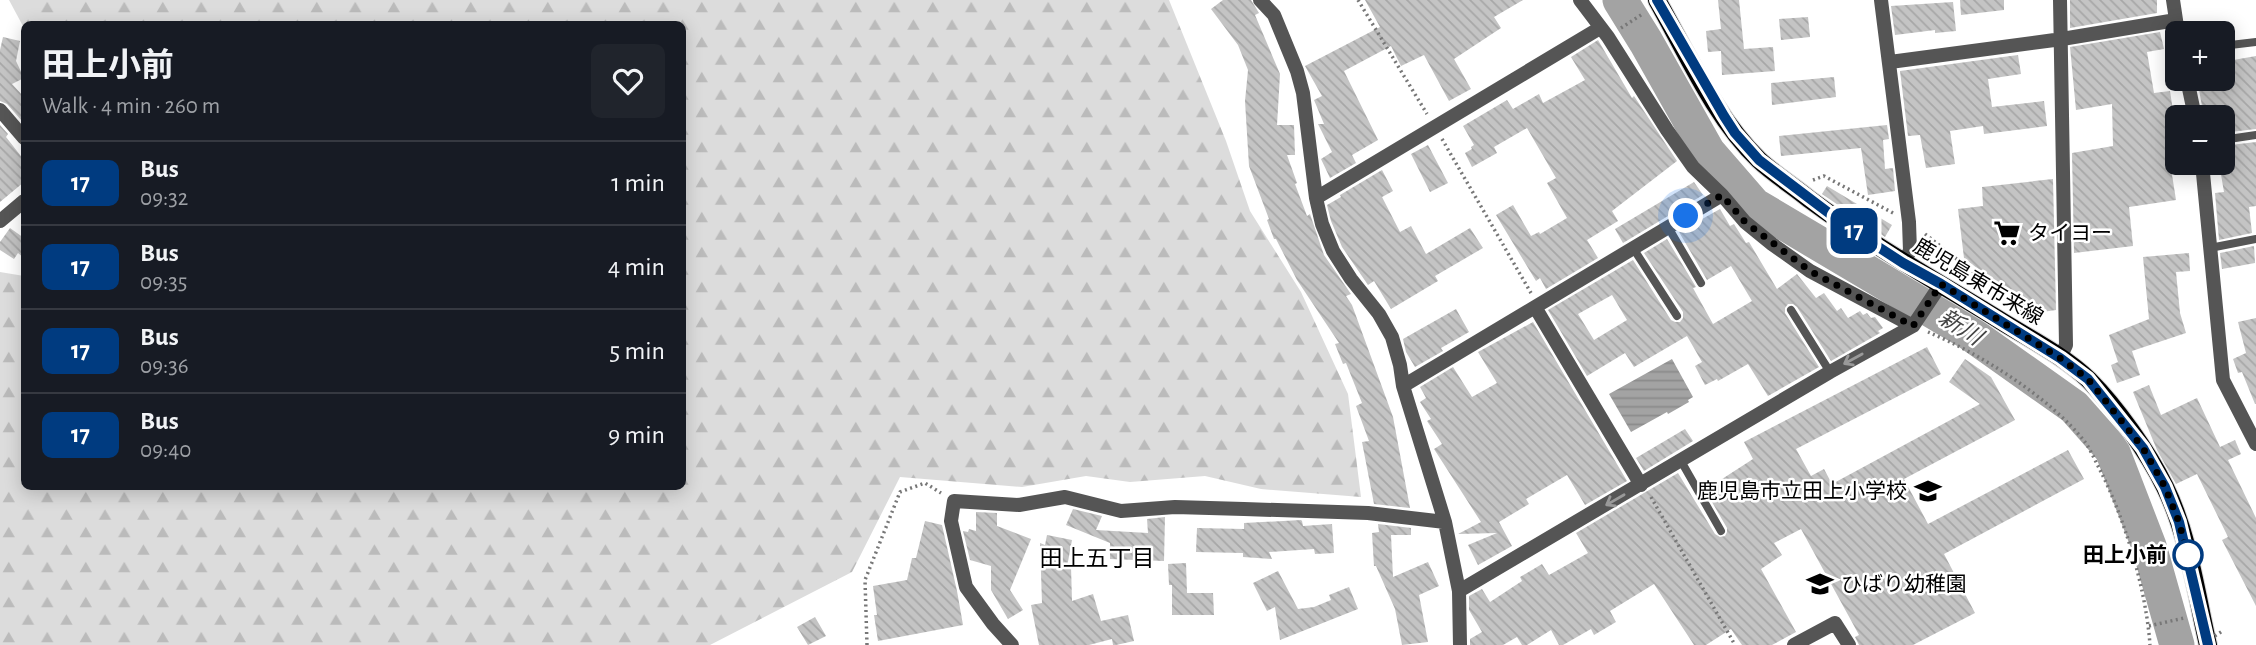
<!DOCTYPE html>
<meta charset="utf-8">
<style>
:root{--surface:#171b24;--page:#20242c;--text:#f1f3f6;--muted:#9ea1a6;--line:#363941}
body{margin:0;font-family:"Alegreya Sans","Noto Sans JP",sans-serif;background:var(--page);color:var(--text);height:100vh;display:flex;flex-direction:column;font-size:26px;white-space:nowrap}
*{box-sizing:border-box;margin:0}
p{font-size:23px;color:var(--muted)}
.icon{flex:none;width:38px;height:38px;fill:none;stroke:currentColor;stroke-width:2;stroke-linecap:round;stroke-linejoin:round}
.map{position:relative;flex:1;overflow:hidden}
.panel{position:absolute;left:21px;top:21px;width:665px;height:469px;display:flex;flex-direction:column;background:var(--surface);border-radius:10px;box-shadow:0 4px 18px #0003}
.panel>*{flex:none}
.badge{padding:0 14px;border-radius:10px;font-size:24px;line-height:46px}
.controls{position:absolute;left:2165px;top:21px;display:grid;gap:14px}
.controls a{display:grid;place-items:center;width:70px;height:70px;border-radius:10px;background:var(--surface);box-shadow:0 4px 18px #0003;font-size:35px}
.you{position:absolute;width:35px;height:35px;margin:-18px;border:5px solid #fff;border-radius:50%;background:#1a73e8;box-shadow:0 0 0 10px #1a73e833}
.map>.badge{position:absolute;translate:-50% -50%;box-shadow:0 0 0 4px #fff}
.round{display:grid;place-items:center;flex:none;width:74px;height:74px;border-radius:10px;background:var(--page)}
.head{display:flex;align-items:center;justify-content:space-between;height:119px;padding:0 21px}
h1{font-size:33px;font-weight:700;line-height:52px}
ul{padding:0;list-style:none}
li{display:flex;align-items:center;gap:21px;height:84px;padding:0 21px;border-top:2px solid var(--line)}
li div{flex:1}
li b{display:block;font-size:26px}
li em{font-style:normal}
li .badge{min-width:77px;font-weight:700;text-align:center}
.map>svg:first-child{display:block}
.forest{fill:url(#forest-firs)}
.water{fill:url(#water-rules)}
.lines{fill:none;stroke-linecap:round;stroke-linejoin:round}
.river{stroke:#a3a3a3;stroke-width:35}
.building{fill:url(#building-back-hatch);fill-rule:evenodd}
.primary-casing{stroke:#dbdbdb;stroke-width:20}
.path{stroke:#777;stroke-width:3.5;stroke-dasharray:2 3.5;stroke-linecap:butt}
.service{stroke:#555;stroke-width:8}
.minor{stroke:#555;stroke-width:14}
.primary{stroke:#000;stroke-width:18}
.path-bridge{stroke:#777;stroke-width:3.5;stroke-dasharray:2 3.5;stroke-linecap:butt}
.oneway{stroke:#999}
.line-casing{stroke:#fff;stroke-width:16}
.line{stroke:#003b80;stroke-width:10}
.walk{stroke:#000;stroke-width:7;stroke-dasharray:0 12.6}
.stop-dot{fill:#fff;stroke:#003b80;stroke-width:3.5}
.labels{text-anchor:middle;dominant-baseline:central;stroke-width:5;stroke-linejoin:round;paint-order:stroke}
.poi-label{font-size:21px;fill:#000;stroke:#fff;text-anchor:start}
.street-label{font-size:21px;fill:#000;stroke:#fff}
.stop-label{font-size:21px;font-weight:bold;fill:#000;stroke:#fff;text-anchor:end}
.water-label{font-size:23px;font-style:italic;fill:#444;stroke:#fff}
.neighbourhood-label{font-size:23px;fill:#000;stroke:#fff}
</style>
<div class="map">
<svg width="2256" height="645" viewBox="0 0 2256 645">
<defs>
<pattern id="forest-firs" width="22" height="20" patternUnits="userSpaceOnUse" patternTransform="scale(1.75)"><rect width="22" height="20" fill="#dcdcdc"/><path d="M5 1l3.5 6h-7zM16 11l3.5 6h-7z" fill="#bbb"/></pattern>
<pattern id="water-rules" width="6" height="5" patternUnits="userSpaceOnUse" patternTransform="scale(1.75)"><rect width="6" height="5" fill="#a3a3a3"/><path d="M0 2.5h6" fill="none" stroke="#8b8b8b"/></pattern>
<pattern id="building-back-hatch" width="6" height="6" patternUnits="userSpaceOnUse" patternTransform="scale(1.75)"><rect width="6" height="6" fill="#c4c4c4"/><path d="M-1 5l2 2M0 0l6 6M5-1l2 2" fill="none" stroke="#a7a7a7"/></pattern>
</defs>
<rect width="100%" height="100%" fill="#fff"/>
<!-- forest -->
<path class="forest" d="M9 0H1169L1226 141 1250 211 1301 292 1348 394 1361 497 1261 489 1205 476 1130 482 1086 476 1022 487 900 477 852 572 710 645H0V272L24 276V486H682V24H24V28Z"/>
<!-- water -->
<path class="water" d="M1672 359 1693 397 1688 400 1689 402 1668 414 1667 412 1631 432 1609 394Z"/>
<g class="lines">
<!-- river -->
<path class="river" d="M1620 0 1646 42 1708 152 1754 205 1968 332 2074 407 2112 450 2149 546 2177 645"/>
</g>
<!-- building -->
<path class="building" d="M1223 0H1251L1259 13 1255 15 1280 74 1277 125H1294L1295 155H1287L1297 183 1295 184 1307 216 1310 214 1324 255 1351 294 1346 296 1352 305 1393 417 1410 508 1374 504 1362 442 1369 441 1356 406 1362 403 1346 363 1343 364 1335 344 1339 343 1297 280 1276 239H1274L1267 220 1269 219 1249 166 1245 101 1248 70 1238 45 1211 9Z
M1365 0H1523L1494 17 1501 28 1454 59 1471 89 1449 101 1424 55 1401 66 1391 46 1344 71 1378 140 1352 155 1356 163 1330 178 1321 159 1332 152 1318 124H1324L1314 100 1322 96 1305 66 1380 27Z
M1718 0H1739L1744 49 1773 47 1775 71 1722 75 1721 51 1708 52 1706 31 1721 29Z
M1960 0H2004V10L1961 15Z
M2070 0H2157V13L2070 28Z
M1953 2 1956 31 1935 33V30L1895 35 1891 6Z
M1808 17 1810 37 1781 40 1779 19Z
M2160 32 2164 49 2147 52 2154 93 2170 91 2177 137V142L2173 143 2175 161 2170 162 2176 200 2129 207 2133 246 2074 253 2072 153 2113 146 2112 104 2076 110 2070 47Z
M3 37 20 41 16 61 24 78 12 84 24 97V119L22 121 7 104 0 101V50Z
M1598 40 1632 98 1634 96 1677 161 1612 211 1618 221 1587 240 1598 258 1546 289 1540 278 1536 281 1496 215 1513 205 1531 236 1539 232 1540 234 1567 218 1547 183 1556 178 1527 128 1494 147 1497 153 1472 167 1465 153 1472 149 1471 147 1474 145 1463 126 1507 100 1513 109 1539 94 1543 103 1585 80 1571 57Z
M2018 55 2021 74 1988 79 1992 107 2044 101 2047 126 1984 134 1983 126 1950 131 1955 164 1926 168 1920 135 1908 136 1900 71Z
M2256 56V129L2222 133V117H2204L2197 79H2222V62Z
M1834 77 1836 97 1772 105 1771 83Z
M0 125 8 134 6 137 24 160V182L0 202Z
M1887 125 1889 139 1883 140 1885 169 1893 168 1895 191 1868 195 1861 148 1781 156 1779 136Z
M2256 142V206L2249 207 2252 233 2219 240 2215 193 2224 192 2219 163H2222V146Z
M1428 145 1448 183 1430 192 1411 154Z
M1382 170 1393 191 1382 197 1400 232 1411 226 1426 254 1470 228 1483 248 1435 276 1438 281 1391 309 1374 281 1368 285 1342 247 1331 221 1327 205 1341 197 1340 195Z
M2053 179 2056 310 2035 313 1964 258 1958 209 1983 206 1982 187Z
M1694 182 1703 195 1623 243 1615 229Z
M1827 186 1892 225 1885 237 1822 194Z
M1720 209 1730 226 1734 224 1746 243 1749 242 1777 289 1797 274 1816 298 1824 293 1837 311 1841 308 1848 318 1860 311 1863 315 1867 313 1871 318 1875 317 1883 328 1878 331 1880 333 1831 361 1797 307 1793 304H1788L1785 308V313L1819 367 1768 396 1748 364 1718 381 1717 379 1705 385 1695 366 1702 362 1687 336 1634 367 1625 353 1587 376 1548 310 1633 260 1671 320 1675 322H1680L1683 318V312L1644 253 1667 239 1696 287 1693 288 1713 324 1752 301 1731 266 1707 280 1679 232ZM1612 295 1627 320 1594 340 1578 314Z
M10 228 24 238V258L18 253 14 259 0 250V242Z
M2254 246 2255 263 2222 269 2220 253Z
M2189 253 2190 271 2176 272 2180 313 2186 333 2132 351 2140 375 2117 383 2111 365 2118 362 2109 335 2149 319 2143 257Z
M1456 309 1469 332 1441 348 1443 351 1415 367 1406 352 1403 339Z
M2256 318V404H2255L2242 372 2238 373 2233 359 2246 353 2238 322Z
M1533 322 1627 481 1585 505 1567 475 1526 499 1529 504 1499 522 1512 546 1478 565 1468 545 1497 533 1458 534 1481 522 1434 449 1442 444 1427 421 1431 419 1420 402 1426 398 1420 387 1453 367 1472 397 1497 383 1478 352Z
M1927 347 1941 374 1796 449 1811 476 1824 469 1832 484 1980 404 1949 382 1965 359 1991 377 2015 420 1904 479 1928 524 2068 450 2084 479 1944 554 1975 613 1913 645H1859L1855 637 1859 635 1801 529 1774 543 1782 555 1761 569 1796 632 1772 645H1742L1731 629 1706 645H1694L1654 584 1610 611 1616 622 1594 635 1591 629 1563 645H1559L1551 630 1527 645H1522L1517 637 1503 645H1470V639L1482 632 1469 610V596L1482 589 1490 602 1522 581 1520 577 1542 564 1549 575 1588 553 1576 533 1678 473 1715 534 1720 537 1725 536 1727 532V528L1705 490 1753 459 1744 442Z
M2149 385 2161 415 2197 398 2220 447 2235 440 2241 454 2228 460 2256 518V606L2222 540 2228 537 2197 474 2176 484 2157 450 2133 392Z
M1685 429 1693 441 1644 471 1636 458Z
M1073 509 1102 516 1096 530 1148 533 1147 519 1165 517 1164 561 1110 559V543L1066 525Z
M976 512 997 513V526L1031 539 1010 590 1023 610 1008 619 991 590V566L970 560 963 531 968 532 969 529 976 531Z
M1301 520 1302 521 1303 526 1332 524 1334 553 1315 554 1314 549 1269 552 1272 559 1243 557V553L1196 552 1197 528 1244 529V523Z
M925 521 942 525 957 591 963 625 878 641 874 615H877L873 586 907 580 912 558H916Z
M1378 524 1411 528V535H1391L1393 577 1428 562 1439 586 1419 595 1428 642 1402 645 1395 609 1376 566H1374L1372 533 1379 532Z
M1047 535 1072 540 1067 567 1071 566 1072 601 1093 594 1101 621 1128 615 1134 641 1116 645H1113L1112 639 1089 645H1039L1031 605 1042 603 1040 543 1045 545Z
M1186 563 1187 593H1213L1214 615H1172V585H1169L1168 564Z
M1278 571 1298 609 1314 607 1331 600 1329 595 1349 587 1358 609 1280 640 1275 607 1267 611 1253 583Z
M815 617 826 636 808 645 797 627Z"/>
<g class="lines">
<!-- primary casing -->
<g class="primary-casing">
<path id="primary" d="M1657 0C1687 53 1715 118 1759 160 1774 174 1793 186 1809 199 1870 244 1936 281 2001 321 2030 339 2064 356 2089 380 2116 407 2148 452 2165 487 2189 536 2196 593 2208 645"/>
</g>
<!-- path -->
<path class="path" d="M1358 0 1427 114
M1621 28 1644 13
M1442 139 1531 293
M1813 180 1824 176 1893 213
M1925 234 2024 312
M1928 332C1979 353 2051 398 2085 442 2090 449 2094 458 2098 466 2124 516 2146 588 2150 645
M1651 497 1735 645
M2149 626 2184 618
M867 645 865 580 900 492 925 483 941 493"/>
<!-- service -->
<path class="service" d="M2222 46 2256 42
M2222 140 2256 135
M1668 227 1701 283
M1633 248 1677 316
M2210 248 2256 239
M1791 310 1830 372
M1681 461 1721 531"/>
<!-- minor -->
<path class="minor" d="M1260 0 1274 15 1297 71 1303 93 1316 198 1322 224 1333 251 1351 279 1379 314 1392 337 1400 365 1403 386 1445 522 1459 591 1460 645
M1580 0 1608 37 1667 130 1693 167 1722 195 1745 222 1772 244 1810 271 1913 326
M1881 0 1909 222 1910 251 1903 263
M2060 0 2066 345 2060 358
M2173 0 2178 33
M1890 62 2062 39 2176 20
M2187 79 2195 117
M0 110 24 138
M2202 163 2223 380 2256 444
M1316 198 1600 28
M0 221 24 201
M1535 307 1641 485
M1403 386 1722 195
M1459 591 1830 372 1913 326 1941 284
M1012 645 993 624 966 587 951 521 954 501 1019 505 1065 497 1121 511 1175 507 1244 509 1368 513 1445 522
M1794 645 1835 623 1849 645"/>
<!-- primary -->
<use href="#primary" class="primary"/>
<!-- path-bridge -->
<path class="path-bridge" d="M2201 645 2224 630"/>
</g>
<!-- one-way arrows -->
<defs><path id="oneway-shaft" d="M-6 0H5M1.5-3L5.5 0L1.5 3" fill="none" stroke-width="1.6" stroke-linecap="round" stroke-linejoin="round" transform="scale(1.75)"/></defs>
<g class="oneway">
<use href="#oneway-shaft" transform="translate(1853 359) rotate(151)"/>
<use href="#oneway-shaft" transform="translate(1615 500) rotate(150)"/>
</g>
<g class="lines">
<!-- line casing -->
<g class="line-casing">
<path id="line" d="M1657 0 1724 116 1735 133 1759 160 1846 226 1903 263 1941 284 2060 358 2088 379 2143 448 2165 487 2179 522 2208 645"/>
</g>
<!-- line -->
<use href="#line" class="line"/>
<!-- walk -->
<path class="walk" d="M1686 216 1722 195 1745 222 1810 271 1913 326 1941 284 2060 358 2088 379 2143 448 2165 487 2179 522 2190 565 2188 555"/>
</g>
<!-- icons -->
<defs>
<g id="supermarket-bare" transform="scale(2.1)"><path d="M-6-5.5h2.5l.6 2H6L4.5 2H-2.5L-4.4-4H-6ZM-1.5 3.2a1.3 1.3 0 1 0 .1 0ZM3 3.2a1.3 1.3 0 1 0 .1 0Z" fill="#000" stroke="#fff" stroke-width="2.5" paint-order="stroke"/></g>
<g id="school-bare" transform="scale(2.1)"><path d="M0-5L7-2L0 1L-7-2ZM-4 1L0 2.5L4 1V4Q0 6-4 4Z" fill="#000" stroke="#fff" stroke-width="2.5" paint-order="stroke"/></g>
</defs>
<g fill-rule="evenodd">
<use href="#supermarket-bare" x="2007" y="233"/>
<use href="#school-bare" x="1928" y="491"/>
<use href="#school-bare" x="1820" y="584"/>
</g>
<!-- markers -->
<circle class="stop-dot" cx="2188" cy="555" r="14"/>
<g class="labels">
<!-- poi labels -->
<g class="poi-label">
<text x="2028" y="233">タイヨー</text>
<text x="1907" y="491" text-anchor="end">鹿児島市立田上小学校</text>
<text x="1841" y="584">ひばり幼稚園</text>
</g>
<!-- street labels -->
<g class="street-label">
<text transform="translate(1978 282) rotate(31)">鹿児島東市来線</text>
</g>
<!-- stop labels -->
<g class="stop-label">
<text x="2167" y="555">田上小前</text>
</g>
<!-- water labels -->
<g class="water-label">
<text transform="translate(1960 328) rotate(32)">新川</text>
</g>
<!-- neighbourhood labels -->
<g class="neighbourhood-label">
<text x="1097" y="559">田上五丁目</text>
</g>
</g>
</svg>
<div class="controls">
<a>+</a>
<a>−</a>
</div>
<div class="you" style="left:1686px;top:216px"></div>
<b class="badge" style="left:1854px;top:231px;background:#003b80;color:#fff">17</b>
<section class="panel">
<div class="head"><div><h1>田上小前</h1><p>Walk · 4 min · 260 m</p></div><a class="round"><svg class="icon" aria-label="heart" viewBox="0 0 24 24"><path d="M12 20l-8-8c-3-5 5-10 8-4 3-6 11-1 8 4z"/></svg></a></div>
<ul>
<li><span class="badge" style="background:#003b80;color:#fff">17</span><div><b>Bus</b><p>09:32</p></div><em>1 min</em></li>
<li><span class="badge" style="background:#003b80;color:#fff">17</span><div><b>Bus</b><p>09:35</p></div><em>4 min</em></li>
<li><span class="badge" style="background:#003b80;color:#fff">17</span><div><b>Bus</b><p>09:36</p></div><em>5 min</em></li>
<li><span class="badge" style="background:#003b80;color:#fff">17</span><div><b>Bus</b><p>09:40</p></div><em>9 min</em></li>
</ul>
</section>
</div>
